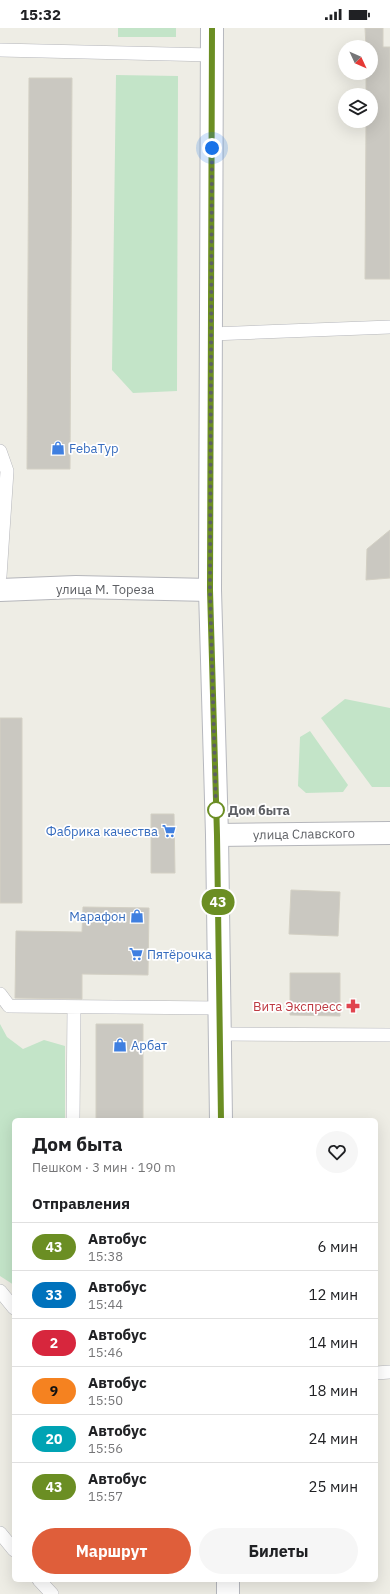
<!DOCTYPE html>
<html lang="ru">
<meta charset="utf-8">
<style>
:root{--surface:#fff;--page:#f6f6f6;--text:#202124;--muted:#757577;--line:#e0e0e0;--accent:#df5e3a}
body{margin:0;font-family:"IBM Plex Sans",sans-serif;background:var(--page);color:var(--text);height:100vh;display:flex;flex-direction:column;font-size:15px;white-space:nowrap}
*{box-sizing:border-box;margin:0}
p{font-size:13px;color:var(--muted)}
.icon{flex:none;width:22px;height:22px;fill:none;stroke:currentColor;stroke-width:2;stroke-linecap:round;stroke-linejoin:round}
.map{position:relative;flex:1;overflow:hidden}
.sheet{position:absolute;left:12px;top:1090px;width:366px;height:464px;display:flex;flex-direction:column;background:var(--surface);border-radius:6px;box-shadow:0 4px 16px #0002}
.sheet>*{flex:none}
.badge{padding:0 8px;border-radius:13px;font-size:14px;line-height:26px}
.needle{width:26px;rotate:134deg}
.buttons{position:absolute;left:338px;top:12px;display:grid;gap:8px}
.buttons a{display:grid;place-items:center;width:40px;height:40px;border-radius:50%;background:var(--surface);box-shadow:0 4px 16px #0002;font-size:20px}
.you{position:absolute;width:20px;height:20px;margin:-10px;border:3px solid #fff;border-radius:50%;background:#1a73e8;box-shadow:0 0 0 6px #1a73e833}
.map>.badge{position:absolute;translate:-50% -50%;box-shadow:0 0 0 2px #fff}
h2{padding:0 20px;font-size:15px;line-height:36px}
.round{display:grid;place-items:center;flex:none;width:42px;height:42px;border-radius:21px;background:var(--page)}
.summary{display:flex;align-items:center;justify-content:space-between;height:68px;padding:0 20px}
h1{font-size:19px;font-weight:800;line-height:30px}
.button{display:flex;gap:8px;margin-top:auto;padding:8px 20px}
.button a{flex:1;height:46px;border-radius:24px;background:var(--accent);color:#fff;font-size:16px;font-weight:800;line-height:46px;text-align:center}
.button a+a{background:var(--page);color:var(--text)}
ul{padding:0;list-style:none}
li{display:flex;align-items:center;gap:12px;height:48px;padding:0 20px;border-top:1px solid var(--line)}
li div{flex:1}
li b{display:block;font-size:15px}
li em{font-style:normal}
li .badge{min-width:44px;font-weight:700;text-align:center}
.status{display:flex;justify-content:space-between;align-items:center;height:28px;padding:0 20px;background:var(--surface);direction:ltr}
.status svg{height:11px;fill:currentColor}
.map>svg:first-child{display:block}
.green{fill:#c3e4c8}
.building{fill:#cac8c1;stroke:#d3d0c4}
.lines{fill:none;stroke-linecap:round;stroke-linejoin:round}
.service-casing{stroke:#b5b6bb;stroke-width:14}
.tertiary-casing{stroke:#b5b6bb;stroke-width:24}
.secondary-casing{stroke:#b6b8be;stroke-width:24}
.service{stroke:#fff;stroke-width:13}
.tertiary{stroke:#fff;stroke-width:22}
.secondary{stroke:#fff;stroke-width:22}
.line-casing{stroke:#fff;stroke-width:9}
.line{stroke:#6b8e23;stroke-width:6}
.walk{stroke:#5d5f64;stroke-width:4;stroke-dasharray:0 7.2}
.stop-dot{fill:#fff;stroke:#6b8e23;stroke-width:2}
.labels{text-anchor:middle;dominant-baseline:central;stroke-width:3.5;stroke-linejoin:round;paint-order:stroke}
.shop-label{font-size:13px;fill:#366cbe;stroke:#fff;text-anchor:start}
.street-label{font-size:13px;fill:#5d5f64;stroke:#fff}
.stop-label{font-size:13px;font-weight:bold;fill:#5d5f64;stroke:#fff;text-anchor:start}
.health-label{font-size:13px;fill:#be3a42;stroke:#fff;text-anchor:end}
</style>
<div class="status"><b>15:32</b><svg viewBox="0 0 49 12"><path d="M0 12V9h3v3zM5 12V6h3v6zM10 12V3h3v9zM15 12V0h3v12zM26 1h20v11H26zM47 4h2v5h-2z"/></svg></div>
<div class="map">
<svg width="390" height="1566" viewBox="0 0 390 1566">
<rect width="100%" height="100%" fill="#eeede5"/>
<!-- green -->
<path class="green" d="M118 0H176V9H118Z
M116 47 178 48 177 363 133 365 112 342Z
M345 671 390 680V759H372L321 690Z
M310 703 348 757 343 764 306 765 298 758 300 709Z
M0 996 7 1009 23 1021 44 1012 65 1018V1092H14V1257L0 1248Z"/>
<!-- building -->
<path class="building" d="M365 0H383V19H390V251H365L366 93H371V67H366V45H371V19H366Z
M29 50H72L70 441H27Z
M390 502V550L366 552 367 521Z
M0 690H22V875H0Z
M151 786H174L175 845H151Z
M291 862 340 864 338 908 289 906Z
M83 879 149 880 148 947 82 946V971L15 970 16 903 82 904Z
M290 945H340V988L290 987Z
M96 996H143V1092H96Z"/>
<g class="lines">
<!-- service casing -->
<g class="service-casing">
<path id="service" d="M0 22 212 27
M212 306 390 299
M0 423 7 443 0 548
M0 966 9 978 220 980
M220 1006 390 1007
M73 1092 74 979
M0 1263 14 1280
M376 1345 390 1344
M0 1505 14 1522
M39 1552 52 1566"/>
</g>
<!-- tertiary casing -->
<g class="tertiary-casing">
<path id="tertiary" d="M0 562 76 559 210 562
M217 807 390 805"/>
</g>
<!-- secondary casing -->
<g class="secondary-casing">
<path id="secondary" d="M212 0 210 562 217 807 221 1092
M228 1552V1566"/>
</g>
<!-- service -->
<use href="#service" class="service"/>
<!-- tertiary -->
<use href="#tertiary" class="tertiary"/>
<!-- secondary -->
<use href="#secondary" class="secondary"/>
</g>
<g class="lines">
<!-- line casing -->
<g class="line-casing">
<path id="line" d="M212 0 210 562 217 807 221 1092"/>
</g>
<!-- line -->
<use href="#line" class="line"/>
<!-- walk -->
<path class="walk" d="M212 120 210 562 216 782"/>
</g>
<!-- icons -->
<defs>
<g id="shop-bare" transform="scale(1.08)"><path d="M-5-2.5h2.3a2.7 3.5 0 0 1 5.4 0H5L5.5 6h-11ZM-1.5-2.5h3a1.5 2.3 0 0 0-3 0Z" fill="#3f7fe0" stroke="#fff" stroke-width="2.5" paint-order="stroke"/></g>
<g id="supermarket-bare" transform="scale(1.08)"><path d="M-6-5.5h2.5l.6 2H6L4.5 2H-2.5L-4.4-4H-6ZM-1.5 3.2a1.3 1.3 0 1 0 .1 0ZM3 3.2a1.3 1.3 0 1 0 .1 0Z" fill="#3f7fe0" stroke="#fff" stroke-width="2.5" paint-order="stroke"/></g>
<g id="pharmacy-bare" transform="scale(1.08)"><path d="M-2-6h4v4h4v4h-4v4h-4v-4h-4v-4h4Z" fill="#e0444e" stroke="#fff" stroke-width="2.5" paint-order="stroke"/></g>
</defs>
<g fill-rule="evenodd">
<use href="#shop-bare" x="58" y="420"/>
<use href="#supermarket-bare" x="169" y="803"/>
<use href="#shop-bare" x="137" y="888"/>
<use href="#supermarket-bare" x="136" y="926"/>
<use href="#pharmacy-bare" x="353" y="978"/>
<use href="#shop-bare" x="120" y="1017"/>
</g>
<!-- markers -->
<circle class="stop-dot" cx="216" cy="782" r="8"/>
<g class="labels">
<!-- shop labels -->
<g class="shop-label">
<text x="69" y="420">FebaТур</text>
<text x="158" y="803" text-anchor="end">Фабрика качества</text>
<text x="126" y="888" text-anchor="end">Марафон</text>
<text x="147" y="926">Пятёрочка</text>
<text x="131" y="1017">Арбат</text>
</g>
<!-- street labels -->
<g class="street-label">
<text x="105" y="561">улица М. Тореза</text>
<text transform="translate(304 806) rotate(-1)">улица Славского</text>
</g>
<!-- stop labels -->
<g class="stop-label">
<text x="228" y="782">Дом быта</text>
</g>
<!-- health labels -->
<g class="health-label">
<text x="342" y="978">Вита Экспресс</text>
</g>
</g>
</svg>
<div class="buttons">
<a><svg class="needle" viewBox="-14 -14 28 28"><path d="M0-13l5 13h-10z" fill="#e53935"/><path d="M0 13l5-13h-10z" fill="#757577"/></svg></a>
<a><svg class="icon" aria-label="layers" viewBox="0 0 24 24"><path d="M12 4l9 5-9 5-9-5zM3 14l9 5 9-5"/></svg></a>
</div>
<div class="you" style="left:212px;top:120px"></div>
<b class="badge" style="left:218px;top:874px;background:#6b8e23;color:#fff">43</b>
<section class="sheet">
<div class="summary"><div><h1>Дом быта</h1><p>Пешком · 3 мин · 190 m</p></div><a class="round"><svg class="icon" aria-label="heart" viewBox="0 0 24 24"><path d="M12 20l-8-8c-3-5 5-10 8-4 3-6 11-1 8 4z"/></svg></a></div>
<h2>Отправления</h2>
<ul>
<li><span class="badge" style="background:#6b8e23;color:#fff">43</span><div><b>Автобус</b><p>15:38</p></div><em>6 мин</em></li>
<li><span class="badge" style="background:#0072bc;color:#fff">33</span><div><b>Автобус</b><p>15:44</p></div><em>12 мин</em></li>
<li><span class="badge" style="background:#d7263d;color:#fff">2</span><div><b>Автобус</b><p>15:46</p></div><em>14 мин</em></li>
<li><span class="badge" style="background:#f58220;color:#111">9</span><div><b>Автобус</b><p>15:50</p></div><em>18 мин</em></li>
<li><span class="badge" style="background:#00a3b4;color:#fff">20</span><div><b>Автобус</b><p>15:56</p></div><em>24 мин</em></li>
<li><span class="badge" style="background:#6b8e23;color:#fff">43</span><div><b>Автобус</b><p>15:57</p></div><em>25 мин</em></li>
</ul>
<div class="button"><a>Маршрут</a><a>Билеты</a></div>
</section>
</div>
